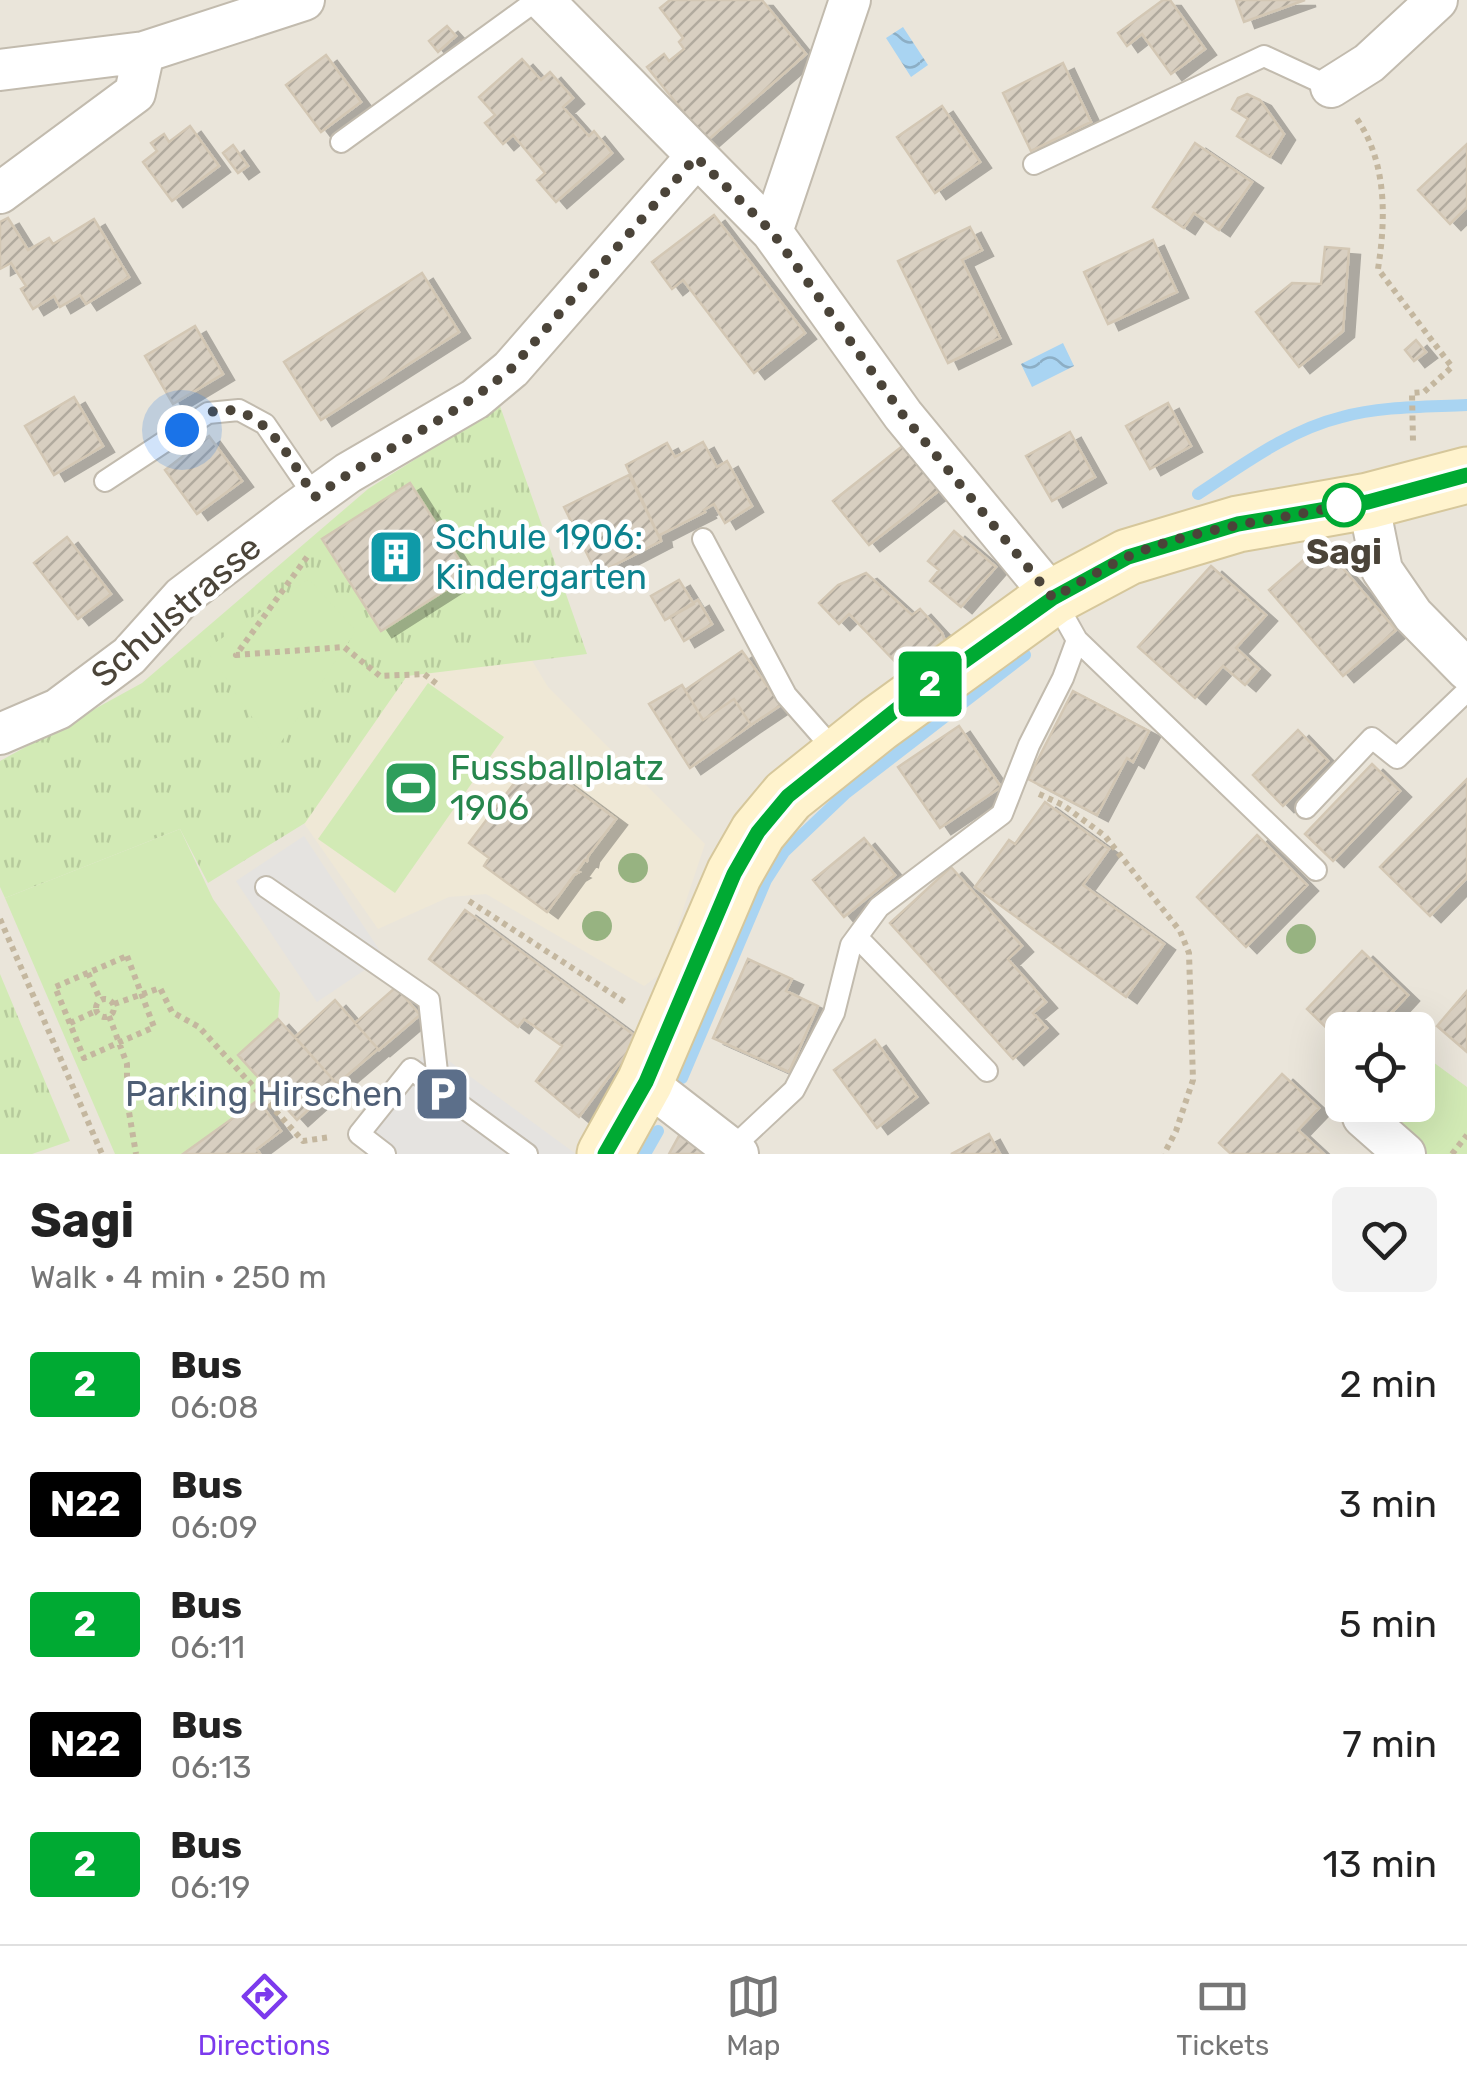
<!DOCTYPE html>
<meta charset="utf-8">
<style>
:root{--surface:#fff;--page:#f2f2f2;--text:#222;--muted:#767676;--line:#e0e0e0;--accent:#7c3aed}
body{margin:0;font-family:Rubik,sans-serif;background:var(--page);color:var(--text);height:100vh;display:flex;flex-direction:column;font-size:38px;white-space:nowrap}
*{box-sizing:border-box;margin:0}
p{font-size:32px;color:var(--muted)}
.icon{flex:none;width:55px;height:55px;fill:none;stroke:currentColor;stroke-width:2;stroke-linecap:round;stroke-linejoin:round}
.map{position:relative;height:1154px;overflow:hidden}
.drawer{display:flex;flex-direction:column;background:var(--surface);flex:1}
.drawer>*{flex:none}
.badge{padding:0 20px;border-radius:8px;font-size:35px;line-height:65px}
.buttons{position:absolute;left:1325px;top:1012px;display:grid;gap:20px}
.buttons a{display:grid;place-items:center;width:110px;height:110px;border-radius:15px;background:var(--surface);box-shadow:0 10px 40px #0002;font-size:50px}
.you{position:absolute;width:50px;height:50px;margin:-25px;border:8px solid #fff;border-radius:50%;background:#1a73e8;box-shadow:0 0 0 15px #1a73e833}
.map>.badge{position:absolute;translate:-50% -50%;box-shadow:0 0 0 5px #fff}
.round{display:grid;place-items:center;flex:none;width:105px;height:105px;border-radius:15px;background:var(--page)}
.head{display:flex;align-items:center;justify-content:space-between;height:170px;padding:0 30px}
h1{font-size:48px;font-weight:700;line-height:75px}
ul{padding:0;list-style:none}
li{display:flex;align-items:center;gap:30px;height:120px;padding:0 30px}
li div{flex:1}
li b{display:block;font-size:38px}
li em{font-style:normal}
li .badge{min-width:110px;font-weight:700;text-align:center}
.menu{display:flex;justify-content:space-around;align-items:center;height:140px;border-top:2px solid var(--line);background:var(--surface);font-size:28px;color:var(--muted)}
.menu a{display:grid;justify-items:center;gap:5px}
.menu .current{color:var(--accent)}
.map>svg:first-child{display:block}
.residential{fill:#eae5da;fill-rule:evenodd}
.education{fill:#efe8d6}
.grass{fill:url(#grass-tufts)}
.green{fill:#d2eab5}
.parking{fill:#e5e3e0}
.water{fill:url(#water-waves)}
.lines{fill:none;stroke-linecap:round;stroke-linejoin:round}
.stream{stroke:#a9d4f2;stroke-width:12}
.building{fill:url(#building-hatch);stroke:#d3c7b4;stroke-width:2.5;filter:url(#shadow)}
.lane-casing{stroke:#c2bbae;stroke-width:24}
.street-casing{stroke:#c2bbae;stroke-width:44}
.secondary-casing{stroke:#d6c79b;stroke-width:59}
.path{stroke:#c4b79f;stroke-width:6;stroke-dasharray:5 5;stroke-linecap:butt}
.lane{stroke:#fff;stroke-width:20}
.street{stroke:#fff;stroke-width:40}
.secondary{stroke:#fff3cd;stroke-width:55}
.tree{fill:#97b381}
.line-casing{stroke:#fff;stroke-width:22}
.line{stroke:#0a3;stroke-width:15}
.walk{stroke:#4b4439;stroke-width:10;stroke-dasharray:0 18}
.stop-dot{fill:#fff;stroke:#0a3;stroke-width:5}
.labels{text-anchor:middle;dominant-baseline:central;stroke-width:9;stroke-linejoin:round;paint-order:stroke}
.culture-label{font-size:35px;fill:#0d838f;stroke:#fff;text-anchor:start}
.stop-label{font-size:35px;font-weight:bold;fill:#4b4439;stroke:#fff}
.street-label{font-size:35px;fill:#4b4439;stroke:#fff}
.leisure-label{font-size:35px;fill:#27864d;stroke:#fff;text-anchor:start}
.service-label{font-size:35px;fill:#4e5e75;stroke:#fff;text-anchor:end}
</style>
<div class="map">
<svg width="1467" height="1154" viewBox="0 0 1467 1154">
<defs>
<pattern id="grass-tufts" width="24" height="20" patternUnits="userSpaceOnUse" patternTransform="scale(2.5)"><rect width="24" height="20" fill="#d2eab5"/><path d="M3 7l-1-3M5 7V3M7 7l1-3M15 17l-1-3M17 17v-4M19 17l1-3" fill="none" stroke="#b6ca9c"/></pattern>
<pattern id="water-waves" width="16" height="10" patternUnits="userSpaceOnUse" patternTransform="scale(2.5)"><rect width="16" height="10" fill="#a9d4f2"/><path d="M0 5q4-4 8 0t8 0" fill="none" stroke="#8caec5"/></pattern>
<pattern id="building-hatch" width="6" height="6" patternUnits="userSpaceOnUse" patternTransform="scale(2.5)"><rect width="6" height="6" fill="#d8cfc1"/><path d="M-1 1l2-2M0 6l6-6M5 7l2-2" fill="none" stroke="#b1aa9e"/></pattern>
<filter id="shadow"><feDropShadow dx="11" dy="6" stdDeviation="0" flood-color="#0004"/></filter>
</defs>
<rect width="100%" height="100%" fill="#f6f3ec"/>
<!-- residential -->
<path class="residential" d="M0 0H1467V1154H0ZM1342 1030H1418V1105H1342Z"/>
<!-- education -->
<path class="education" d="M414 465 548 687 705 844 662 973 644 986 486 894 449 897 378 929 182 649Z"/>
<!-- grass -->
<path class="grass" d="M500 406 587 654 407 676 305 823 208 883 180 829 5 898 0 887V761L142 683 368 489Z
M0 974 70 1141 32 1154H0Z"/>
<!-- green -->
<path class="green" d="M309 579 356 631 275 751 206 649Z
M428 683 504 737 395 893 318 839Z
M180 829 213 899 280 993 278 1019 239 1055 268 1087 259 1100 183 1154H115L5 898Z
M1418 1051 1467 1087V1154H1426L1370 1106 1418 1105Z"/>
<!-- parking -->
<path class="parking" d="M304 836 384 957 317 1002 236 881Z
M430 1047 576 1154H369L351 1140Z"/>
<!-- water -->
<path class="water" d="M903 27 928 65 911 77 886 38Z
M1063 343 1074 366 1032 387 1021 364Z"/>
<g class="lines">
<!-- stream -->
<path class="stream" d="M1198 494C1244 464 1289 430 1342 417 1381 406 1427 407 1467 405
M682 1078 766 880 784 852 846 793 1025 655
M645 1154 658 1131"/>
</g>
<!-- building -->
<path class="building" d="M670 0H762L806 54 707 141 647 67 664 54 669 61 684 49 679 42 683 38 660 8Z
M1163 0H1170L1205 49 1171 74 1142 34 1127 46 1118 33Z
M1236 0H1305L1244 22Z
M447 26 456 36 438 52 429 41Z
M326 55 361 102 321 132 286 85Z
M522 59 541 80 550 72 573 98 563 107 589 136 594 131 612 153 556 202 537 180 545 173 513 135 503 144 485 123 495 115 479 97Z
M1063 63 1091 122 1031 151 1003 93Z
M1247 94 1260 100 1284 134 1270 157 1237 136 1248 119 1232 109 1238 98Z
M942 106 980 162 935 193 897 137Z
M190 126 219 166 172 201 143 162 157 151 151 143 164 134 169 142Z
M1195 143 1252 182 1219 230 1194 213 1184 228 1153 207Z
M1467 144V207L1450 224 1418 190Z
M233 145 248 166 238 173 223 153Z
M714 215 805 333 754 373 683 280 672 289 652 262Z
M8 218 28 250 49 238 53 244 94 219 129 277 86 304 80 295 60 307 54 296 33 309 21 289 26 286 11 263 0 269V222Z
M970 227 982 250 962 260 1000 338 948 363 898 261Z
M1153 240 1177 292 1108 324 1084 272Z
M1325 247 1349 249 1343 331 1299 367 1256 312 1292 283 1321 284Z
M422 273 459 332 321 420 284 362Z
M195 326 223 374 173 404 145 356Z
M1416 340 1426 352 1414 361 1405 350Z
M74 397 103 446 54 475 25 426Z
M1168 403 1191 446 1150 469 1126 426Z
M1070 432 1095 477 1052 501 1026 456Z
M209 436 242 481 197 514 165 470Z
M703 442 717 467 727 461 752 506 725 523 714 504 704 510 705 512 660 535 661 541 626 465 667 443 675 457Z
M905 444 941 489 869 545 833 501Z
M629 475 661 541 597 574 564 507Z
M410 483 469 575 381 631 322 539Z
M954 531 996 567 961 607 930 581 939 570 928 561Z
M67 537 111 594 78 619 34 563Z
M1322 544 1396 630 1343 676 1269 590Z
M1211 566 1266 615 1236 648 1259 669 1245 685 1223 666 1195 698 1138 647Z
M866 573 912 615 920 609 942 633 945 641 907 674 849 614 839 624 819 603 838 585Z
M679 580 694 604 665 620 651 596Z
M698 600 712 624 684 641 670 617Z
M742 651 781 705 751 725 734 699 703 720 685 690Z
M682 685 703 720 734 699 751 725 690 768 649 704Z
M1073 691 1149 731 1133 762 1127 758 1097 815 1028 779Z
M959 726 1001 787 940 828 898 767Z
M1298 730 1328 761 1283 806 1253 775Z
M1372 764 1400 791 1333 861 1305 834Z
M528 765 547 780 553 772 616 819 588 856 587 861 585 860 577 871 579 872 574 875 547 912 484 866 489 858 469 843Z
M1467 779V878L1430 916 1380 867Z
M1045 802 1109 849 1083 885 1164 944 1126 997 975 887 1009 840 1015 844Z
M1257 835 1307 885 1246 947 1197 897Z
M864 838 895 875 844 917 813 880Z
M951 867 1022 946 1008 959 1046 1002 1033 1013 1047 1028 1013 1059 890 923Z
M465 910 638 1038 579 1117 536 1081 562 1046 524 1019 518 1027 429 959Z
M1362 951 1408 995 1376 1030H1342V1043L1307 1009Z
M748 959 792 979 786 991 818 1006 789 1072 713 1038Z
M396 987 420 1015 379 1050 355 1023Z
M1467 991V1052L1437 1026Z
M335 1000 378 1049 337 1084 295 1037Z
M278 1019 337 1084 297 1120 238 1055Z
M875 1040 917 1097 877 1128 834 1070Z
M1282 1074 1319 1108 1298 1130 1324 1154H1231L1219 1143Z
M258 1100 281 1131 257 1149 260 1154H183Z
M680 1134 714 1154H669Z
M989 1134 1000 1154H951Z"/>
<g class="lines">
<!-- lane casing -->
<g class="lane-casing">
<path id="lane" d="M341 142 537 0
M1034 164 1264 56 1331 87
M105 481 208 413 239 410 265 424 315 497
M703 539 786 695 836 752
M1077 640 1316 870
M1306 808 1372 738 1397 758 1467 691
M266 887 429 1000 439 1090
M857 937 987 1071
M732 1148 794 1090 834 1013 851 945 879 907 1002 814 1029 745 1063 678 1077 640 1054 599
M385 1154 359 1134 411 1069 527 1154"/>
</g>
<!-- street casing -->
<g class="street-casing">
<path id="street" d="M543 0 772 232 903 415 1053 597
M0 70 144 52 304 0
M1331 87 1369 63 1437 0
M0 193 135 93 144 52
M772 232 850 0
M1368 501 1382 570 1413 615 1467 670
M0 734 58 709 129 656 182 597 294 512 348 473 475 399 511 369 696 157
M645 1082 738 1154
M1363 1117 1405 1154"/>
</g>
<!-- secondary casing -->
<g class="secondary-casing">
<path id="secondary" d="M605 1154 645 1082 734 874 758 832 788 796 878 724 1053 597 1128 557 1238 524 1368 501 1467 475"/>
</g>
<!-- path -->
<path class="path" d="M1357 119C1387 163 1386 218 1378 269L1452 367 1424 392 1412 393 1413 442
M307 557 236 655 344 647 380 676 424 674 437 684
M1039 794 1063 805 1105 836 1180 931 1189 953 1193 1080 1176 1131 1164 1154
M469 901 628 1004
M0 919 102 1154
M127 956 154 1027 84 1058 55 987Z
M88 973 100 999
M96 1008a9 9 0 1 1 18 0a9 9 0 1 1-18 0Z
M114 1004 160 988 172 1012 199 1027 303 1141 330 1137
M109 1016 127 1064V1100L136 1154
M70 1023 96 1011
M1452 1154 1467 1135"/>
<!-- lane -->
<use href="#lane" class="lane"/>
<!-- street -->
<use href="#street" class="street"/>
<!-- secondary -->
<use href="#secondary" class="secondary"/>
</g>
<!-- trees -->
<g class="tree">
<circle cx="633" cy="868" r="15"/>
<circle cx="597" cy="926" r="15"/>
<circle cx="1301" cy="939" r="15"/>
</g>
<g class="lines">
<!-- line casing -->
<g class="line-casing">
<path id="line" d="M605 1154 646 1082 734 874 758 832 788 796 897 709 1053 598 1128 557 1238 524 1368 502 1467 475"/>
</g>
<!-- line -->
<use href="#line" class="line"/>
<!-- walk -->
<path class="walk" d="M182 430C190 425 199 416 208 413 262 395 290 461 315 497 378 451 451 420 511 369L696 157 772 232 903 415 1053 598C1077 584 1102 569 1127 557 1196 527 1273 521 1344 505"/>
</g>
<!-- icons -->
<defs>
<g id="building-square" transform="scale(2.875)"><rect x="-9" y="-9" width="18" height="18" rx="4" fill="#0f9aa8" stroke="#fff"/><path d="M-4-6H4V6H1V3H-1V6H-4ZM-2.5-4.3h1.7v1.8h-1.7ZM.8-4.3h1.7v1.8H.8ZM-2.5-1h1.7V.8h-1.7ZM.8-1h1.7V.8H.8Z" fill="#fff"/></g>
<g id="stadium-square" transform="scale(2.875)"><rect x="-9" y="-9" width="18" height="18" rx="4" fill="#2e9e5b" stroke="#fff"/><path d="M0-5a6.5 5 0 1 0 0 10a6.5 5 0 1 0 0-10ZM-3.5-1.8h7v3.6h-7Z" fill="#fff"/></g>
<g id="parking-square" transform="scale(2.875)"><rect x="-9" y="-9" width="18" height="18" rx="4" fill="#5c6f8a" stroke="#fff"/><path d="M-3.5-5.5H1a3.5 3.5 0 0 1 0 7H-1V5.5H-3.5ZM-1-3.4V-.6H.8a1.4 1.4 0 0 0 0-2.8Z" fill="#fff"/></g>
</defs>
<g fill-rule="evenodd">
<use href="#building-square" x="396" y="557"/>
<use href="#stadium-square" x="411" y="788"/>
<use href="#parking-square" x="442" y="1094"/>
</g>
<!-- markers -->
<circle class="stop-dot" cx="1344" cy="505" r="20"/>
<g class="labels">
<!-- culture labels -->
<g class="culture-label">
<text x="435" y="537">Schule 1906:<tspan x="435" dy="40">Kindergarten</tspan></text>
</g>
<!-- stop labels -->
<g class="stop-label">
<text x="1344" y="552">Sagi</text>
</g>
<!-- street labels -->
<g class="street-label">
<text transform="translate(176 611) rotate(-41)">Schulstrasse</text>
</g>
<!-- leisure labels -->
<g class="leisure-label">
<text x="450" y="768">Fussballplatz<tspan x="450" dy="40">1906</tspan></text>
</g>
<!-- service labels -->
<g class="service-label">
<text x="403" y="1094">Parking Hirschen</text>
</g>
</g>
</svg>
<div class="buttons">
<a><svg class="icon" aria-label="locate" viewBox="0 0 24 24"><circle cx="12" cy="12" r="6"/><path d="M12 2v4M12 18v4M2 12h4M18 12h4"/></svg></a>
</div>
<div class="you" style="left:182px;top:430px"></div>
<b class="badge" style="left:930px;top:684px;background:#0a3;color:#fff">2</b>
</div>
<section class="drawer">
<div class="head"><div><h1>Sagi</h1><p>Walk · 4 min · 250 m</p></div><a class="round"><svg class="icon" aria-label="heart" viewBox="0 0 24 24"><path d="M12 20l-8-8c-3-5 5-10 8-4 3-6 11-1 8 4z"/></svg></a></div>
<ul>
<li><span class="badge" style="background:#0a3;color:#fff">2</span><div><b>Bus</b><p>06:08</p></div><em>2 min</em></li>
<li><span class="badge" style="background:#000;color:#fff">N22</span><div><b>Bus</b><p>06:09</p></div><em>3 min</em></li>
<li><span class="badge" style="background:#0a3;color:#fff">2</span><div><b>Bus</b><p>06:11</p></div><em>5 min</em></li>
<li><span class="badge" style="background:#000;color:#fff">N22</span><div><b>Bus</b><p>06:13</p></div><em>7 min</em></li>
<li><span class="badge" style="background:#0a3;color:#fff">2</span><div><b>Bus</b><p>06:19</p></div><em>13 min</em></li>
</ul>
</section>
<nav class="menu">
<a class="current"><svg class="icon" aria-label="directions" viewBox="0 0 24 24"><path d="M12 3l9 9-9 9-9-9zM9 14v-3h6M13 9l2 2-2 2"/></svg>Directions</a>
<a><svg class="icon" aria-label="map" viewBox="0 0 24 24"><path d="M3 6l6-2 6 2 6-2v14l-6 2-6-2-6 2zM9 4v14M15 6v14"/></svg>Map</a>
<a><svg class="icon" aria-label="tickets" viewBox="0 0 24 24"><path d="M3 7h18v10H3zM15 7v10"/></svg>Tickets</a>
</nav>
